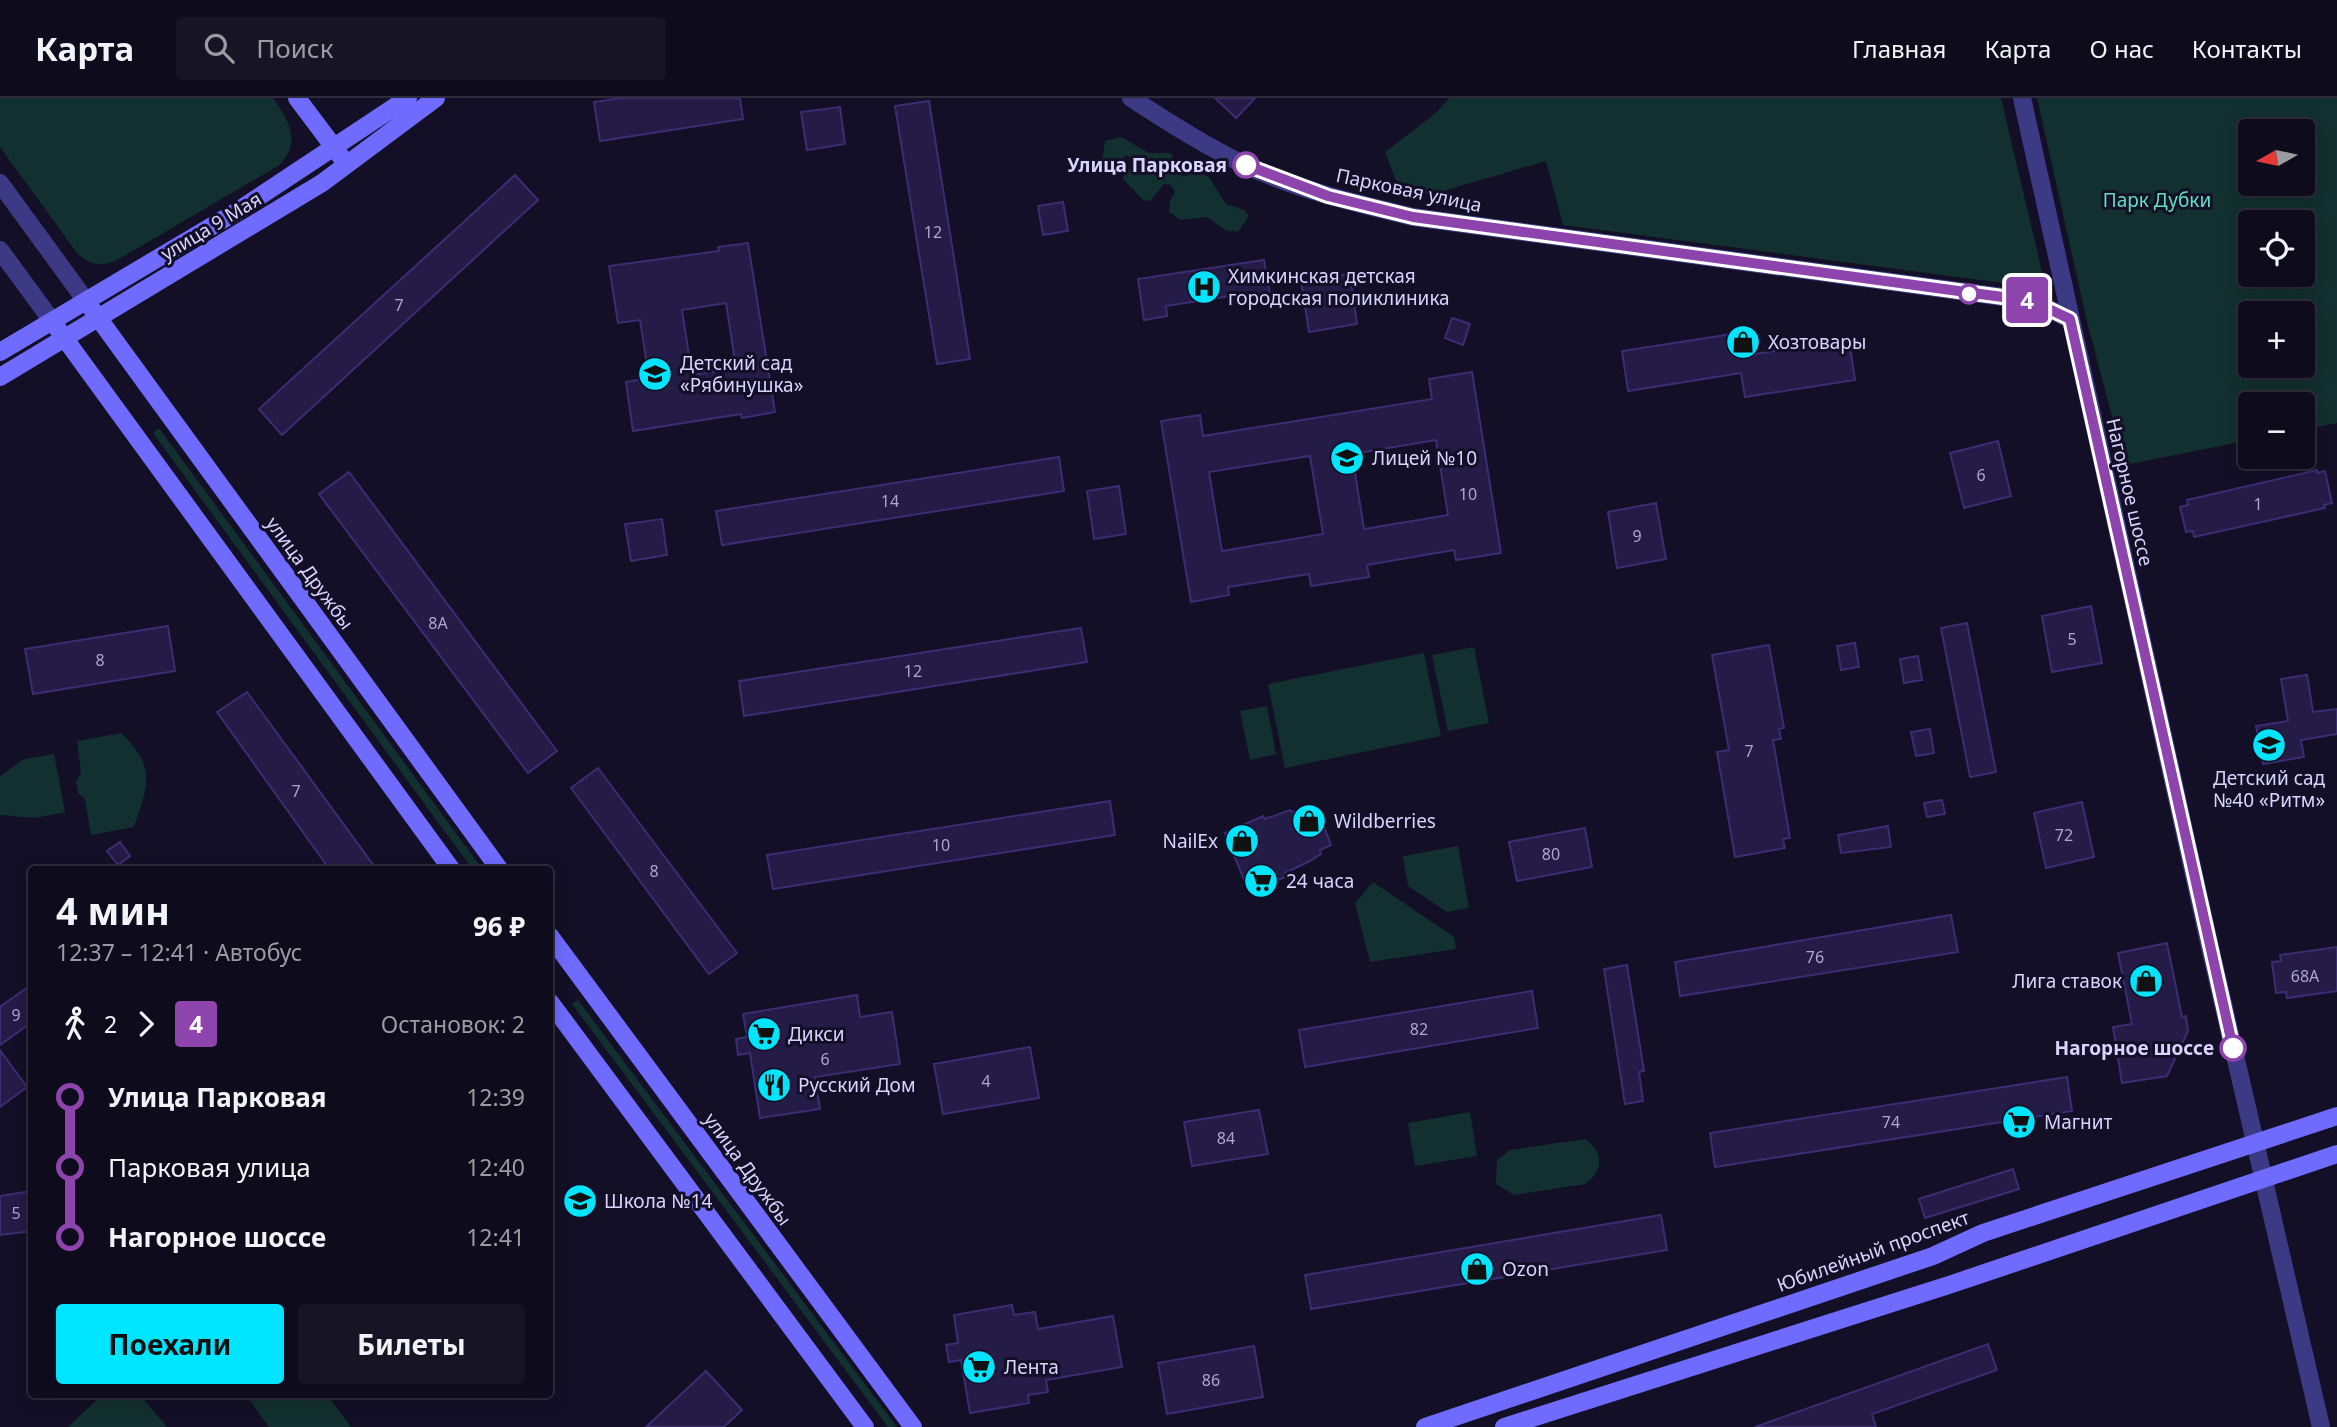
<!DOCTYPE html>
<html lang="ru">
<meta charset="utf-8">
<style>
:root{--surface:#0e0b1c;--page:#171425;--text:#f1f3f6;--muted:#9b9ba3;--line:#2e2b3b;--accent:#00e5ff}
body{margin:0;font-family:"Noto Sans",sans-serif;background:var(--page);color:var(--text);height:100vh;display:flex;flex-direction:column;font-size:26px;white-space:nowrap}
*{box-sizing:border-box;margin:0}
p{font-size:23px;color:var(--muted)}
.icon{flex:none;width:38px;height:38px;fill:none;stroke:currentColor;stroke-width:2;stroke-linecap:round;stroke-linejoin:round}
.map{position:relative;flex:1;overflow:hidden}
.panel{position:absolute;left:28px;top:768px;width:525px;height:532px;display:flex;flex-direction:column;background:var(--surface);border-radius:7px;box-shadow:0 4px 18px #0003,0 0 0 2px var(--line)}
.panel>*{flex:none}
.badge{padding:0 14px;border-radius:5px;font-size:24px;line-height:46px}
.needle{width:46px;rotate:261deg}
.buttons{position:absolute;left:2238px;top:21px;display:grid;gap:14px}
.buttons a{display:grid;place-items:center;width:77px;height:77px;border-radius:7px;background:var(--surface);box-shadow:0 4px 18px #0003,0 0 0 2px var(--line);font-size:35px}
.map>.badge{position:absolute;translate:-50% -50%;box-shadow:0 0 0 4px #fff}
.legs{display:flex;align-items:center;gap:10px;height:77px;padding:0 28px;font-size:23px}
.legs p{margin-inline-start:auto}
.headline{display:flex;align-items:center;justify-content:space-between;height:119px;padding:0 28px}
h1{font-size:38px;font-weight:700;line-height:52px}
.cta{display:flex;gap:14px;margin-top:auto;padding:14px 28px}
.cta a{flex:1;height:80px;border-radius:7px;background:var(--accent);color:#111;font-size:28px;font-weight:700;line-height:80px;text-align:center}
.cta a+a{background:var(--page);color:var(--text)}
ul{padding:0 28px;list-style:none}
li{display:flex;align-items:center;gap:24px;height:70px;font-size:26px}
li i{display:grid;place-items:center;width:10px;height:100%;margin:0 9px;background:currentColor}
li i::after{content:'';width:18px;height:18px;margin:-9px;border:5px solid;border-radius:50%;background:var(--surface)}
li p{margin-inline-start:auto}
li:first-child i{background:linear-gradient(#0000 50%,currentColor 0)}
li:last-child i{background:linear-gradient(currentColor 50%,#0000 0)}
header{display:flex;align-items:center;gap:42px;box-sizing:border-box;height:98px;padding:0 35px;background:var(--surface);border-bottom:2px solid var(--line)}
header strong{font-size:33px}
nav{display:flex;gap:38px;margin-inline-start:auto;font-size:24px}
.search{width:490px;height:63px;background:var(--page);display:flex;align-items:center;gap:18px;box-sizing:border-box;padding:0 24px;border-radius:7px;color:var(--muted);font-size:26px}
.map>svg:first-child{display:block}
.green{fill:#12302f;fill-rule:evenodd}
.building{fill:#241b47;stroke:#3b2d73;stroke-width:2;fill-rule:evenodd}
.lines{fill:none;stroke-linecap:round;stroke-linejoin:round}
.tertiary{stroke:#3d3a85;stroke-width:18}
.secondary{stroke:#6f6bff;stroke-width:18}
.line-1-casing{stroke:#fff;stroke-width:16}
.line-1{stroke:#8e44ad;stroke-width:10}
.stop-1-dot{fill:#fff;stroke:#8e44ad;stroke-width:3.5}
.labels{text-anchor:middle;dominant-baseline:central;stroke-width:6;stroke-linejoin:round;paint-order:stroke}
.number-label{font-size:16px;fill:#aca6d1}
.stop-label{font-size:19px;font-weight:bold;fill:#d9d4ff;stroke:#130f26;text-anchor:end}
.street-label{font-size:19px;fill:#d9d4ff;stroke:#130f26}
.park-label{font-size:19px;fill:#5fe0c0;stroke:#130f26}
.poi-label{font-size:19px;fill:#d9d4ff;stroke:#130f26;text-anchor:start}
</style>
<header>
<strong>Карта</strong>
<div class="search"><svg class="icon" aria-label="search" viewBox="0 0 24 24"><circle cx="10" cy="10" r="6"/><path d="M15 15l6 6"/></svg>Поиск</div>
<nav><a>Главная</a><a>Карта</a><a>О нас</a><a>Контакты</a></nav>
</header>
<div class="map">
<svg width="2337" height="1329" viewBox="0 0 2337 1329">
<rect width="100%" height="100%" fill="#130f26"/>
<!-- green -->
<path class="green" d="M0 0H273C290 23 302 46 278 68L119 161C103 170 90 167 77 155L0 49Z
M1449 0H2001L2042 174 2026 188 1563 127 1546 63 1430 97 1398 88 1385 54 1437 14Z
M2037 0H2337V325L2303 332V306H2250V342L2125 367 2088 228ZM2250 33H2303V86H2250ZM2250 124H2303V177H2250ZM2250 215H2303V268H2250Z
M1121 39 1149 55H1171L1182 79 1198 74 1209 79 1226 106 1244 112 1249 118 1238 134 1225 132 1207 119 1180 122 1169 114 1170 103 1175 94 1171 87 1164 86 1150 103 1143 102 1123 81 1125 75 1134 68V62L1126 57 1117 69 1107 67 1102 63 1105 43Z
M159 330 483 772H473L153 335Z
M1474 549 1489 625 1448 633 1432 557Z
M1424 555 1441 638 1285 670 1268 586Z
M1267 608 1276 656 1250 662 1240 613Z
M121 635C157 670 148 686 134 729L91 737 85 701 78 695 76 683 81 675 77 643Z
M54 656 65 714 35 720 0 717V678L24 661Z
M1458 748 1469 810 1447 814 1408 788 1403 758Z
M1373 784 1454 839 1456 851 1370 864 1355 805Z
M578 902 897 1329H888L572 906Z
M1470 1014 1477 1058 1415 1068 1408 1025Z
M1585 1041C1604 1054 1604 1073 1585 1086L1514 1097 1496 1086 1497 1062 1510 1052Z
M102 1297H140L167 1329H68Z
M246 1297H327L351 1329H269Z"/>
<!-- building -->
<path class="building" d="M621 0H740L743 21 600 43 594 4Z
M1215 0H1255L1236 20Z
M929 3 970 261 937 266 895 8Z
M840 9 845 46 807 52 801 14Z
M515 77 538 102 282 337 259 311Z
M1063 104 1068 133 1043 137 1038 108Z
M748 145 775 314 742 320 741 316 633 333 626 284 649 280 640 222 618 225 609 168 719 153 718 149ZM726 205 736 270 692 277 682 212Z
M1264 162 1271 202 1245 206 1243 196 1166 208 1167 218 1144 222 1138 181Z
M1350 176 1357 226 1309 234 1301 183Z
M1452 220 1470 226 1463 247 1445 240Z
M1752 233 1755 256 1849 241 1855 282 1745 299 1741 275 1628 293 1622 253Z
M1472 274 1501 455 1456 462 1454 452 1367 467 1369 479 1311 488 1309 476 1228 489 1229 497 1191 504 1161 323 1200 317 1203 338 1432 301 1429 281ZM1436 342 1448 417 1364 431 1352 356ZM1310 358 1323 436 1222 453 1209 374Z
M1998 343 2011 398 1964 410 1950 355Z
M1059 359 1064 393 722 447 716 413Z
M2317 372V375L2325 373 2332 405 2324 407 2325 410 2194 439 2193 433 2186 434 2180 409 2188 407 2187 402Z
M349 374 557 653 528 675 319 396Z
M1119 388 1126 436 1094 441 1087 393Z
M1656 405 1666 461 1617 470 1608 414Z
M662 421 667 457 631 463 625 426Z
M2091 508 2102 565 2052 574 2042 518Z
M1967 525 1996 674 1970 679 1941 530Z
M168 528 175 573 33 596 25 551Z
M1081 530 1087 564 744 618 739 583Z
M1855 545 1859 569 1841 572 1837 548Z
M1769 547 1784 630 1779 631 1781 641 1773 642 1790 740 1783 741 1785 750 1735 759 1717 654 1729 652 1712 557Z
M1918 558 1922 582 1904 585 1900 561Z
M2307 577 2313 614 2337 611V636L2301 642 2304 659 2263 666 2256 628 2288 623 2281 581Z
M247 594 377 772H330L217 614Z
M1930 631 1934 655 1916 658 1911 634Z
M598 670 737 855 709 876 571 690Z
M1942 702 1945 716 1927 719 1924 705Z
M1110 703 1115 737 773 791 767 757Z
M2082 704 2094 759 2046 770 2034 715Z
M1317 710 1331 747 1320 752 1321 756 1310 763 1285 775V779L1249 794 1225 735 1263 718 1265 721 1290 712 1293 714 1303 711 1304 714Z
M1888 728 1891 749 1841 755 1838 737Z
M1585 730 1592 769 1517 783 1509 744Z
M120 744 130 758 118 767 107 753Z
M1951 817 1958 854 1680 898 1675 864Z
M2167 845 2182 919 2186 918 2188 933 2167 978 2122 985 2113 929 2132 926 2118 855Z
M2337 849V893L2287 900 2286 894 2276 895 2272 864 2281 863 2280 857Z
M1627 867 1644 973 1639 974 1643 1003 1625 1006 1604 871Z
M32 886V924L0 947V909Z
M1532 893 1538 930 1305 969 1299 932Z
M857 897 860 919 892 914 900 966 815 979 820 1011 760 1020 750 955 738 957 736 941 747 939 743 916Z
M1030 949 1039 1000 943 1016 934 966Z
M0 952 27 989 0 1009Z
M2067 979 2072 1013 1715 1069 1710 1035Z
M1259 1012 1268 1056 1192 1068 1184 1024Z
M2013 1071 2019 1091 1925 1120 1919 1101Z
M32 1093V1133L0 1137V1098Z
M1661 1117 1667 1152 1311 1211 1305 1177Z
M1012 1207 1014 1217 1035 1214 1038 1231 1113 1218 1122 1269 1046 1282 1048 1294 1028 1297 1029 1305 970 1315 961 1262 949 1264 946 1247 958 1245 954 1217Z
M1988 1246 1997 1272 1872 1316 1876 1329H1755Z
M1254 1248 1263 1299 1167 1316 1158 1265Z
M706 1273 742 1312 724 1329H646Z"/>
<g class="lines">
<!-- tertiary -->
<path class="tertiary" d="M1131 0C1168 24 1204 47 1243 66 1297 92 1356 105 1413 119L2032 203 2070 221
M2022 0 2209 845 2321 1329
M0 85 86 203
M0 152 52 223"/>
<!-- secondary -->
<path class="secondary" d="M297 0 342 60
M86 203 500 772
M52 223 452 772
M0 254 239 112 408 0
M0 279 322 85 436 0
M550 838 913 1329
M550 904 865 1329
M1425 1329 1933 1158 1983 1135 2337 1018
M1504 1329 1952 1186 2337 1056"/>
</g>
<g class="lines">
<!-- line-1 casing -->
<g class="line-1-casing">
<path id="line-1" d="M1246 67 1328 98 1413 119 2032 203 2070 221 2233 950"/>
</g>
<!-- line-1 -->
<use href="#line-1" class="line-1"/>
</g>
<!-- icons -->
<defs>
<g id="hospital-disc" transform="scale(1.75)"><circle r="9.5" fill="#00e5ff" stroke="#130f26"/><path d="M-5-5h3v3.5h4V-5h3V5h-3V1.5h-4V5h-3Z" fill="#111"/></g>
<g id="shop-disc" transform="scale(1.75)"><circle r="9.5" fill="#00e5ff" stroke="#130f26"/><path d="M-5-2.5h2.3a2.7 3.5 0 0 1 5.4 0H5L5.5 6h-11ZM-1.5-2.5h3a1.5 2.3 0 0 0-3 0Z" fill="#111"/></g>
<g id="school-disc" transform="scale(1.75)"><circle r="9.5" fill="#00e5ff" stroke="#130f26"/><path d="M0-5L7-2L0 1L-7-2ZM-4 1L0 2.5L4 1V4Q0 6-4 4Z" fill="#111"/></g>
<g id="supermarket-disc" transform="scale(1.75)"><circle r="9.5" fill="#00e5ff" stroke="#130f26"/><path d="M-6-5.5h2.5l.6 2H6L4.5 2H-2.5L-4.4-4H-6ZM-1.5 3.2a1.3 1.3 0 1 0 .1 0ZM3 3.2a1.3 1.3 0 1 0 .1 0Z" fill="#111"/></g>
<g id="restaurant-disc" transform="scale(1.75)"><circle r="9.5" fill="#00e5ff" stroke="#130f26"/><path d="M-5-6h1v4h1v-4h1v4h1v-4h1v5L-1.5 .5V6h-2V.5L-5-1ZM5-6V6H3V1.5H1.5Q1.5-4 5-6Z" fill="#111"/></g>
</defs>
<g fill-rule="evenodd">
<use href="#hospital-disc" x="1204" y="189"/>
<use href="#shop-disc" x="1743" y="244"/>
<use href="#school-disc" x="655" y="276"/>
<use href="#school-disc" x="1347" y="360"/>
<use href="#school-disc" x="2269" y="647"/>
<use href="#shop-disc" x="1309" y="723"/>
<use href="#shop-disc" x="1242" y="743"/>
<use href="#supermarket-disc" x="1261" y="783"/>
<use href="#shop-disc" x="2146" y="883"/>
<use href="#supermarket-disc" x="764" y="936"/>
<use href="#restaurant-disc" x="774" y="987"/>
<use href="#supermarket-disc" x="2019" y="1024"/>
<use href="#school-disc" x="580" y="1103"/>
<use href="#shop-disc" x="1477" y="1171"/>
<use href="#supermarket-disc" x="979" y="1269"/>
</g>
<!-- markers -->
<g class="stop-1-dot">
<circle cx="1246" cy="67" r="12"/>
<circle cx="1969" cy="196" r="9"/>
<circle cx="2233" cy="950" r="12"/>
</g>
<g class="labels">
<!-- number labels -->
<g class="number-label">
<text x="933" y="134">12</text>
<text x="399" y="207">7</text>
<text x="1981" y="377">6</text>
<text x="1468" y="396">10</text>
<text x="890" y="403">14</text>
<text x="2258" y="406">1</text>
<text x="1637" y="438">9</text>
<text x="438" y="525">8А</text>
<text x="2072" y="541">5</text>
<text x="100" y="562">8</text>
<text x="913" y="573">12</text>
<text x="1749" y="653">7</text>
<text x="296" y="693">7</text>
<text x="2064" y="737">72</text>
<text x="941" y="747">10</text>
<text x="1551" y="756">80</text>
<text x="654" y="773">8</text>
<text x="1815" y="859">76</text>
<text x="2305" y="878">68А</text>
<text x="16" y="917">9</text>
<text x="1419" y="931">82</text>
<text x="825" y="961">6</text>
<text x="986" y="983">4</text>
<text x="1891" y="1024">74</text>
<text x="1226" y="1040">84</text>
<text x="16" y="1115">5</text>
<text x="1211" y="1282">86</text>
</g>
<!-- stop labels -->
<g class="stop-label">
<text x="1227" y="67">Улица Парковая</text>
<text x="2214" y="950">Нагорное шоссе</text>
</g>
<!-- street labels -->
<g class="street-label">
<text transform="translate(1409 92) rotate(12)">Парковая улица</text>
<text transform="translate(211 128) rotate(-31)">улица 9 Мая</text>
<text transform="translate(2130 394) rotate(77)">Нагорное шоссе</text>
<text transform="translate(310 475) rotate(54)">улица Дружбы</text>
<text transform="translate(748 1071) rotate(54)">улица Дружбы</text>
<text transform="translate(1873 1153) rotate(-20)">Юбилейный проспект</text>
</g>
<!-- park labels -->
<g class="park-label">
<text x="2157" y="102">Парк Дубки</text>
</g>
<!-- poi labels -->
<g class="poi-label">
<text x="1228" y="178">Химкинская детская<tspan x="1228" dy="22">городская поликлиника</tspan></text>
<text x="1768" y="244">Хозтовары</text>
<text x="680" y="265">Детский сад<tspan x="680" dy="22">«Рябинушка»</tspan></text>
<text x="1372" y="360">Лицей №10</text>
<text x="2269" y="680" text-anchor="middle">Детский сад<tspan x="2269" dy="22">№40 «Ритм»</tspan></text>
<text x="1334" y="723">Wildberries</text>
<text x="1218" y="743" text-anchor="end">NailEx</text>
<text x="1286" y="783">24 часа</text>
<text x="2122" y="883" text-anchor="end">Лига ставок</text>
<text x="788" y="936">Дикси</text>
<text x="798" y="987">Русский Дом</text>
<text x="2044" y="1024">Магнит</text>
<text x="604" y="1103">Школа №14</text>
<text x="1502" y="1171">Ozon</text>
<text x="1004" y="1269">Лента</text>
</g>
</g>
</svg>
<div class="buttons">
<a><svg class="needle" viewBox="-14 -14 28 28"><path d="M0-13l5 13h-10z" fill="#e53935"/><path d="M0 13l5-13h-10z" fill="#9b9ba3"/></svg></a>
<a><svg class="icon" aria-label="locate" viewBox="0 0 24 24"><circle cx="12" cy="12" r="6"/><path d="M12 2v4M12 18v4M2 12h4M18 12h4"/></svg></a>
<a>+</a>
<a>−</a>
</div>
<b class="badge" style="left:2027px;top:202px;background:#8e44ad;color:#fff">4</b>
<section class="panel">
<div class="headline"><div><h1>4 мин</h1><p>12:37 – 12:41 · Автобус</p></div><b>96 ₽</b></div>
<div class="legs"><svg class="icon" aria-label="walk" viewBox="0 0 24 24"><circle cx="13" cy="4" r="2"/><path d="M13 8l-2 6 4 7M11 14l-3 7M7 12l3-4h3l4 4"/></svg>2<svg class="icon" aria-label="forward" viewBox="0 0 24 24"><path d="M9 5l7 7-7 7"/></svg><b class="badge" style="background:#8e44ad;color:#fff">4</b><p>Остановок: 2</p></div>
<ul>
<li><i style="color:#8e44ad"></i><b>Улица Парковая</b><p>12:39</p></li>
<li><i style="color:#8e44ad"></i><span>Парковая улица</span><p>12:40</p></li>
<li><i style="color:#8e44ad"></i><b>Нагорное шоссе</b><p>12:41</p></li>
</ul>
<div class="cta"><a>Поехали</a><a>Билеты</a></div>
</section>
</div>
